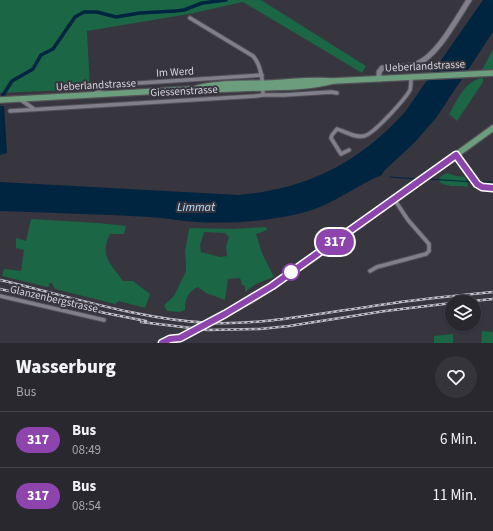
<!DOCTYPE html>
<html lang="de">
<style>
:root{--surface:#29282e;--page:#35343a;--text:#f1f3f6;--muted:#a5a6aa;--line:#45444a}
body{margin:0;font-family:"Source Sans 3",sans-serif;background:var(--page);color:var(--text);height:100vh;display:flex;flex-direction:column;font-size:15px;white-space:nowrap}
*{box-sizing:border-box;margin:0}
p{font-size:13px;color:var(--muted)}
.icon{flex:none;width:22px;height:22px;fill:none;stroke:currentColor;stroke-width:2;stroke-linecap:round;stroke-linejoin:round}
.map{position:relative;height:343px;overflow:hidden}
.details{display:flex;flex-direction:column;background:var(--surface);flex:1}
.details>*{flex:none}
.badge{padding:0 8px;border-radius:13px;font-size:14px;line-height:26px}
.buttons{position:absolute;left:445px;top:295px;display:grid;gap:8px}
.buttons a{display:grid;place-items:center;width:36px;height:36px;border-radius:50%;background:var(--surface);box-shadow:0 1px 3px #0004,0 0 0 1px var(--line);font-size:20px}
.map>.badge{position:absolute;translate:-50% -50%;box-shadow:0 0 0 2px #fff}
.round{display:grid;place-items:center;flex:none;width:42px;height:42px;border-radius:21px;background:var(--page)}
.head{display:flex;align-items:center;justify-content:space-between;height:68px;padding:0 16px}
h1{font-size:19px;font-weight:800;line-height:30px}
ul{padding:0;list-style:none}
li{display:flex;align-items:center;gap:12px;height:56px;padding:0 16px;border-top:1px solid var(--line)}
li div{flex:1}
li b{display:block;font-size:15px}
li em{font-style:normal}
li .badge{min-width:44px;font-weight:700;text-align:center}
.map>svg:first-child{display:block}
.green{fill:#1a6645;fill-rule:evenodd}
.water{fill:#002541}
.pier{fill:#37353e}
.lines{fill:none;stroke-linecap:round;stroke-linejoin:round}
.stream{stroke:#002541;stroke-width:1}
.canal{stroke:#002541;stroke-width:3.5}
.street-casing{stroke:#535158;stroke-width:5.5}
.secondary-casing{stroke:#535158;stroke-width:7}
.primary-casing{stroke:#535158;stroke-width:8}
.street{stroke:#817f89;stroke-width:3.5}
.secondary{stroke:#817f89;stroke-width:5}
.primary{stroke:#6c9e7d;stroke-width:5.5}
.rail-casing{stroke:#c3c1c8;stroke-width:2.5}
.rail{stroke:#37353e;stroke-width:1;stroke-dasharray:3;stroke-linecap:butt}
.primary-bridge-casing{stroke:#535158;stroke-width:8;stroke-linecap:butt}
.primary-bridge{stroke:#6c9e7d;stroke-width:5.5}
.line-casing{stroke:#fff;stroke-width:9}
.line{stroke:#8e44ad;stroke-width:6}
.stop-dot{fill:#fff;stroke:#8e44ad;stroke-width:2}
.labels{text-anchor:middle;dominant-baseline:central;stroke-width:4;stroke-linejoin:round;paint-order:stroke}
.street-label{font-size:11px;fill:#d7d5db;stroke:#37353e}
.water-label{font-size:12px;font-style:italic;fill:#bce0ff;stroke:#37353e}
</style>
<div class="map">
<svg width="493" height="343" viewBox="0 0 493 343">
<rect width="100%" height="100%" fill="#37353e"/>
<!-- green -->
<path class="green" d="M0 0H261L366 66 362 73 243 2 189 14 87 31 90 89 0 93Z
M493 49V69L482 70Z
M483 78V82L457 121 449 114C457 101 465 80 483 78Z
M447 173 456 176 465 177 468 185 467 187C455 184 451 189 439 182L440 177Z
M31 219 98 223 126 226 124 234H110C99 256 111 264 123 281H133L150 294 145 308 119 301 115 304 55 289 52 283H49V286L47 287 2 276 4 269 21 271 24 250 16 248V238L26 241Z
M266 227 267 230 256 234 262 253 274 277 256 284 245 292V286L242 285 240 278 228 279 225 300 206 293 198 287C188 292 185 298 185 310L180 312 167 311 164 305 174 296 186 271V263L185 251 189 229 191 228 233 229ZM204 232 225 233 229 237 226 247 227 256 220 257 201 252 200 245Z
M482 331 493 332V343H481Z
M453 334V343H434V336Z"/>
<!-- water -->
<path class="water" d="M483 0H493V32L436 118 415 142 384 171 382 175C357 185 335 203 309 211 273 221 234 224 197 222 181 221 165 218 149 217 99 214 50 213 0 211V182L239 195C307 189 359 163 405 112Z
M0 106H4L7 153 0 155Z"/>
<!-- pier -->
<path class="pier" d="M470 70 464 79 425 80 431 72Z"/>
<g class="lines">
<!-- stream -->
<path class="stream" d="M390 177 418 179
M428 179 474 182
M478 182H493"/>
<!-- canal -->
<path class="canal" d="M0 103 3 95 12 81 33 69 41 55 53 49 75 17 84 12H97L116 17 140 13 175 11 184 10 202 3 226 0"/>
<!-- street casing -->
<g class="street-casing">
<path id="street" d="M94 94 109 85 262 75
M263 95H284L331 92 337 93
M21 100 34 109
M10 111 256 96 263 95C263 82 262 66 253 56L190 18
M349 150 341 154 331 138 332 135 337 129C346 132 355 138 364 136 374 134 405 99 410 90 411 86 411 81 411 77
M457 155 477 184 482 187 493 188
M370 271 377 267 422 255 426 254 429 251V244L408 220 394 199
M0 296 104 320"/>
</g>
<!-- secondary casing -->
<g class="secondary-casing">
<path id="secondary" d="M379 79V72L382 68C393 67 406 68 416 64 437 57 457 18 469 0"/>
</g>
<!-- primary casing -->
<g class="primary-casing">
<path id="primary" d="M198 88C222 82 247 84 272 83 292 82 312 79 333 81L493 73
M0 100 194 89C217 91 239 88 262 88 286 87 310 87 333 81
M225 314 251 300 315 257 493 128
M162 343 170 339 180 338"/>
</g>
<!-- street -->
<use href="#street" class="street"/>
<!-- secondary -->
<use href="#secondary" class="secondary"/>
<!-- primary -->
<use href="#primary" class="primary"/>
<!-- rail casing -->
<g class="rail-casing">
<path id="rail" d="M0 280C68 296 141 320 210 323 263 325 315 314 367 307 409 300 451 296 493 292
M0 289 105 313 146 321
M462 302 493 299
M141 322 208 330 260 329 289 326 385 311 452 303"/>
</g>
<!-- rail -->
<use href="#rail" class="rail"/>
<!-- primary-bridge casing -->
<g class="primary-bridge-casing">
<path id="primary-bridge" d="M186 335 225 314"/>
</g>
<!-- primary-bridge -->
<use href="#primary-bridge" class="primary-bridge"/>
</g>
<g class="lines">
<!-- line casing -->
<g class="line-casing">
<path id="line" d="M162 343 170 339 180 338 225 314 272 286 456 155 477 184 482 187 493 188"/>
</g>
<!-- line -->
<use href="#line" class="line"/>
</g>
<!-- markers -->
<circle class="stop-dot" cx="291" cy="272" r="8"/>
<g class="labels">
<!-- street labels -->
<g class="street-label">
<text transform="translate(425 66) rotate(-3)">Ueberlandstrasse</text>
<text transform="translate(175 72) rotate(-3)">Im Werd</text>
<text transform="translate(96 85) rotate(-3)">Ueberlandstrasse</text>
<text transform="translate(184 91) rotate(-3)">Giessenstrasse</text>
<text transform="translate(54 299) rotate(13)">Glanzenbergstrasse</text>
</g>
<!-- water labels -->
<g class="water-label">
<text x="196" y="207">Limmat</text>
</g>
</g>
</svg>
<div class="buttons">
<a><svg class="icon" aria-label="layers" viewBox="0 0 24 24"><path d="M12 4l9 5-9 5-9-5zM3 14l9 5 9-5"/></svg></a>
</div>
<b class="badge" style="left:335px;top:242px;background:#8e44ad;color:#fff">317</b>
</div>
<section class="details">
<div class="head"><div><h1>Wasserburg</h1><p>Bus</p></div><a class="round"><svg class="icon" aria-label="heart" viewBox="0 0 24 24"><path d="M12 20l-8-8c-3-5 5-10 8-4 3-6 11-1 8 4z"/></svg></a></div>
<ul>
<li><span class="badge" style="background:#8e44ad;color:#fff">317</span><div><b>Bus</b><p>08:49</p></div><em>6 Min.</em></li>
<li><span class="badge" style="background:#8e44ad;color:#fff">317</span><div><b>Bus</b><p>08:54</p></div><em>11 Min.</em></li>
</ul>
</section>
